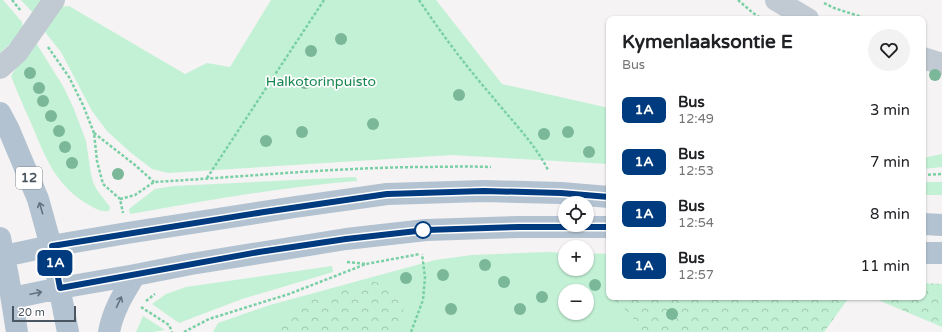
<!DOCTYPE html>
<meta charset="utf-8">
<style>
:root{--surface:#fff;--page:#f2f2f2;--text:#202124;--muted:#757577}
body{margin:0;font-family:"Varela Round",sans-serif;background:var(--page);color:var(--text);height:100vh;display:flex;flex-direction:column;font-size:15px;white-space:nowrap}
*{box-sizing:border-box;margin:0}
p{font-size:13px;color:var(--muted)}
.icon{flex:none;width:22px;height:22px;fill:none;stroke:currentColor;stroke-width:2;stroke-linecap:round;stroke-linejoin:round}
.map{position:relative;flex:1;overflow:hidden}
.drawer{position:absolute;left:606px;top:16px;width:320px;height:284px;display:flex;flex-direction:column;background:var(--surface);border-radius:8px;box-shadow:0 1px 3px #0004}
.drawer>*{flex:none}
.badge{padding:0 8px;border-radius:6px;font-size:14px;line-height:26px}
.controls{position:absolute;left:558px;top:196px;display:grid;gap:8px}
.controls a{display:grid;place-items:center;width:36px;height:36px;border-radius:50%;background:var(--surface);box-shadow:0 1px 3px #0004;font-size:20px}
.scale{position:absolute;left:12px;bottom:10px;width:64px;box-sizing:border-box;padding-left:4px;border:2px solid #4a5661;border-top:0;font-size:11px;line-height:14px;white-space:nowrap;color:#4a5661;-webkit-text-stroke:3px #fff;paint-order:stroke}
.map>.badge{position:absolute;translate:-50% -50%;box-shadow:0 0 0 2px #fff}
.round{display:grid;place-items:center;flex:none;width:42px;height:42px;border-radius:21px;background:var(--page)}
.overview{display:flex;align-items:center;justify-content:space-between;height:68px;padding:0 16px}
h1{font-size:19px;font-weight:800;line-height:30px}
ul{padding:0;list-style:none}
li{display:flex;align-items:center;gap:12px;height:52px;padding:0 16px}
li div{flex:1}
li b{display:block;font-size:15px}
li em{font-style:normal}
li .badge{min-width:44px;font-weight:700;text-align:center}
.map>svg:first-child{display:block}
.green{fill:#c3f1d5;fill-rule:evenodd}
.forest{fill:url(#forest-crowns)}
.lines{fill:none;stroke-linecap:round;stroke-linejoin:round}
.path{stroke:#7ad0a6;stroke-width:2.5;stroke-dasharray:3 2;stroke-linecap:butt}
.minor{stroke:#c1cad2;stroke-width:22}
.major{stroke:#b3c2d1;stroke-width:22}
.tree{fill:#7bb799}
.oneway{stroke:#64717d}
.line-casing{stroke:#fff;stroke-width:9}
.line{stroke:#003b80;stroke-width:6}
.stop-dot{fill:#fff;stroke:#003b80;stroke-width:2}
.labels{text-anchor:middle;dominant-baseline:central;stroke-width:3.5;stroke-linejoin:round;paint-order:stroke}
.shield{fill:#fff;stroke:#808990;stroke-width:1}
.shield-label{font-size:13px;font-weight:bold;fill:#4a5661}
.park-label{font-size:14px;fill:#17864f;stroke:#fff}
</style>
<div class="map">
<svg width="942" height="332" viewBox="0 0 942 332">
<defs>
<pattern id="forest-crowns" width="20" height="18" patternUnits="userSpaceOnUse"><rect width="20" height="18" fill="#c3f1d5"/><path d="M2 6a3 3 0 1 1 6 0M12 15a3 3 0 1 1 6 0" fill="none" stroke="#a0c6b0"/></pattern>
</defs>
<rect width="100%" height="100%" fill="#f5f3f3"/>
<!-- green -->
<path class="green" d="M0 0H3L22 22 23 28 20 35 0 53Z
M21 0H44L35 15Z
M271 0H436L502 84 609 108V164L452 155 168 173 152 169 130 152 107 131 92 111 61 52 45 32 59 7 69 6 185 74 207 63 230 67Z
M36 43 63 86 74 109 86 141 91 174 93 182 97 190 110 207 109 211C102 212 96 209 89 205 58 187 47 162 34 130 26 112 18 94 11 76L30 47Z
M942 154V167L923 169V158Z
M356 177 357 181C280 187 205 201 130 214L129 209 155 189 174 186Z
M923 182H942V195H923Z
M546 252 565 253V269H587V253L609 254V297H849L824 332H213L218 323 270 305 435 260 472 255ZM565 291H587V313H565Z
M332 266 333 272 242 299 179 323 152 304 166 294 186 287Z
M143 316 165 330 153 332H136Z"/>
<!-- forest -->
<path class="forest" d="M373 281 397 290C406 308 406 316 394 332H279L280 320 314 298Z
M923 283 942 284V327L871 297H923Z
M611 297H849L824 332H643L630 314Z"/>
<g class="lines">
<!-- path -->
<path class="path" d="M12 0 21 11
M419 0C441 33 465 65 491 95 510 119 534 142 548 170
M738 0 753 13 762 19
M824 3 834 8 868 19
M48 47 69 77 83 105 94 133 97 161 103 184 120 199 123 213
M94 133 135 165 154 182
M923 175 942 174
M207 178 324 0
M120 199 135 195 154 182C242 177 330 168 418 167 442 167 466 166 491 167
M347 262 366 264
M146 301 155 294
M141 307 169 325 172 332
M184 332 209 319 289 294 366 264 420 254
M411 332 423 300 425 277 422 254"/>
<!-- minor -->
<path class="minor" d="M776 0 808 19
M923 58 942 64
M0 68 17 53 54 0"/>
<!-- major -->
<path class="major" d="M0 113 9 130 38 199 51 246 68 332
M923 224 942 225
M0 238 8 276 17 332
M923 253H942
M4 256 51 246 127 233 295 207 387 194 484 191 561 193 609 197
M12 298 60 288 135 275 191 264 346 239 426 230 519 227H609
M109 332C113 310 124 293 135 275"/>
</g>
<!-- trees -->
<g class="tree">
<circle cx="341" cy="39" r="6"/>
<circle cx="311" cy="51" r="6"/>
<circle cx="30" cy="73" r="6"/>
<circle cx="935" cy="75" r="6"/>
<circle cx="305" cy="83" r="6"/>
<circle cx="39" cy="88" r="6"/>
<circle cx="459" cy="95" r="6"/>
<circle cx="43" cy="101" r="6"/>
<circle cx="51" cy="116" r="6"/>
<circle cx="373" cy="124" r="6"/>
<circle cx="59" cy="131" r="6"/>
<circle cx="302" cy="132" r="6"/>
<circle cx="568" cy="132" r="6"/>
<circle cx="544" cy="134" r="6"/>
<circle cx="266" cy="141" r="6"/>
<circle cx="65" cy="147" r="6"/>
<circle cx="589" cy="152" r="6"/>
<circle cx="72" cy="163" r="6"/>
<circle cx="118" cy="174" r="6"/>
<circle cx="485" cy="265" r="6"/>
<circle cx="443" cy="275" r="6"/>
<circle cx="406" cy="278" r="6"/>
<circle cx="504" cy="282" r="6"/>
<circle cx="595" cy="285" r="6"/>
<circle cx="542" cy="297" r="6"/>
<circle cx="451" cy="309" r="6"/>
<circle cx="520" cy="309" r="6"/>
<circle cx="672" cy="314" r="6"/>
</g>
<!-- one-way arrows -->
<defs><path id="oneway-shaft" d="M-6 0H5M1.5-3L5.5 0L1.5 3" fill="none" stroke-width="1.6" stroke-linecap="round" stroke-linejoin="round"/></defs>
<g class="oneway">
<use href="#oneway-shaft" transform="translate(41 208) rotate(-106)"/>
<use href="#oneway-shaft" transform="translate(36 293) rotate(-12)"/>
<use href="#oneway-shaft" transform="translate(119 302) rotate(-65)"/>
</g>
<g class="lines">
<!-- line casing -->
<g class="line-casing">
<path id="line" d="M609 197 561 193 484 191 387 194 264 212 52 246 60 288 259 252 346 239 426 230 519 227H609"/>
</g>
<!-- line -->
<use href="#line" class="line"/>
</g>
<!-- markers -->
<circle class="stop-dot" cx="423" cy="230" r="8"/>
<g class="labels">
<!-- shield labels -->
<rect class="shield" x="16" y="167" width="26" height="22" rx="3"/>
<g class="shield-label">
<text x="29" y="178">12</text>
</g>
<!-- park labels -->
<g class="park-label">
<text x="321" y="81">Halkotorinpuisto</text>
</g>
</g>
</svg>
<div class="controls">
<a><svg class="icon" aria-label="locate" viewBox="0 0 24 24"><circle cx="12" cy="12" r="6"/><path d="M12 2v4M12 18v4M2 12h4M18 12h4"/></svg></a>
<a>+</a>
<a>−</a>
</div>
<div class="scale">20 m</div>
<b class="badge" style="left:55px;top:263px;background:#003b80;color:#fff">1A</b>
<section class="drawer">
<div class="overview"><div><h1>Kymenlaaksontie E</h1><p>Bus</p></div><a class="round"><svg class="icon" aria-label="heart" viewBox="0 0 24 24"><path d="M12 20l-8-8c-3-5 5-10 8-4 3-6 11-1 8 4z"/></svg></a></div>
<ul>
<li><span class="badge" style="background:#003b80;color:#fff">1A</span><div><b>Bus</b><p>12:49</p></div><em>3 min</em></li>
<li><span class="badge" style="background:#003b80;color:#fff">1A</span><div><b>Bus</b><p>12:53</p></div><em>7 min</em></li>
<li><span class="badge" style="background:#003b80;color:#fff">1A</span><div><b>Bus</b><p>12:54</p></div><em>8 min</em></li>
<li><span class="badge" style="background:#003b80;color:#fff">1A</span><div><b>Bus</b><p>12:57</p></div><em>11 min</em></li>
</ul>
</section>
</div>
